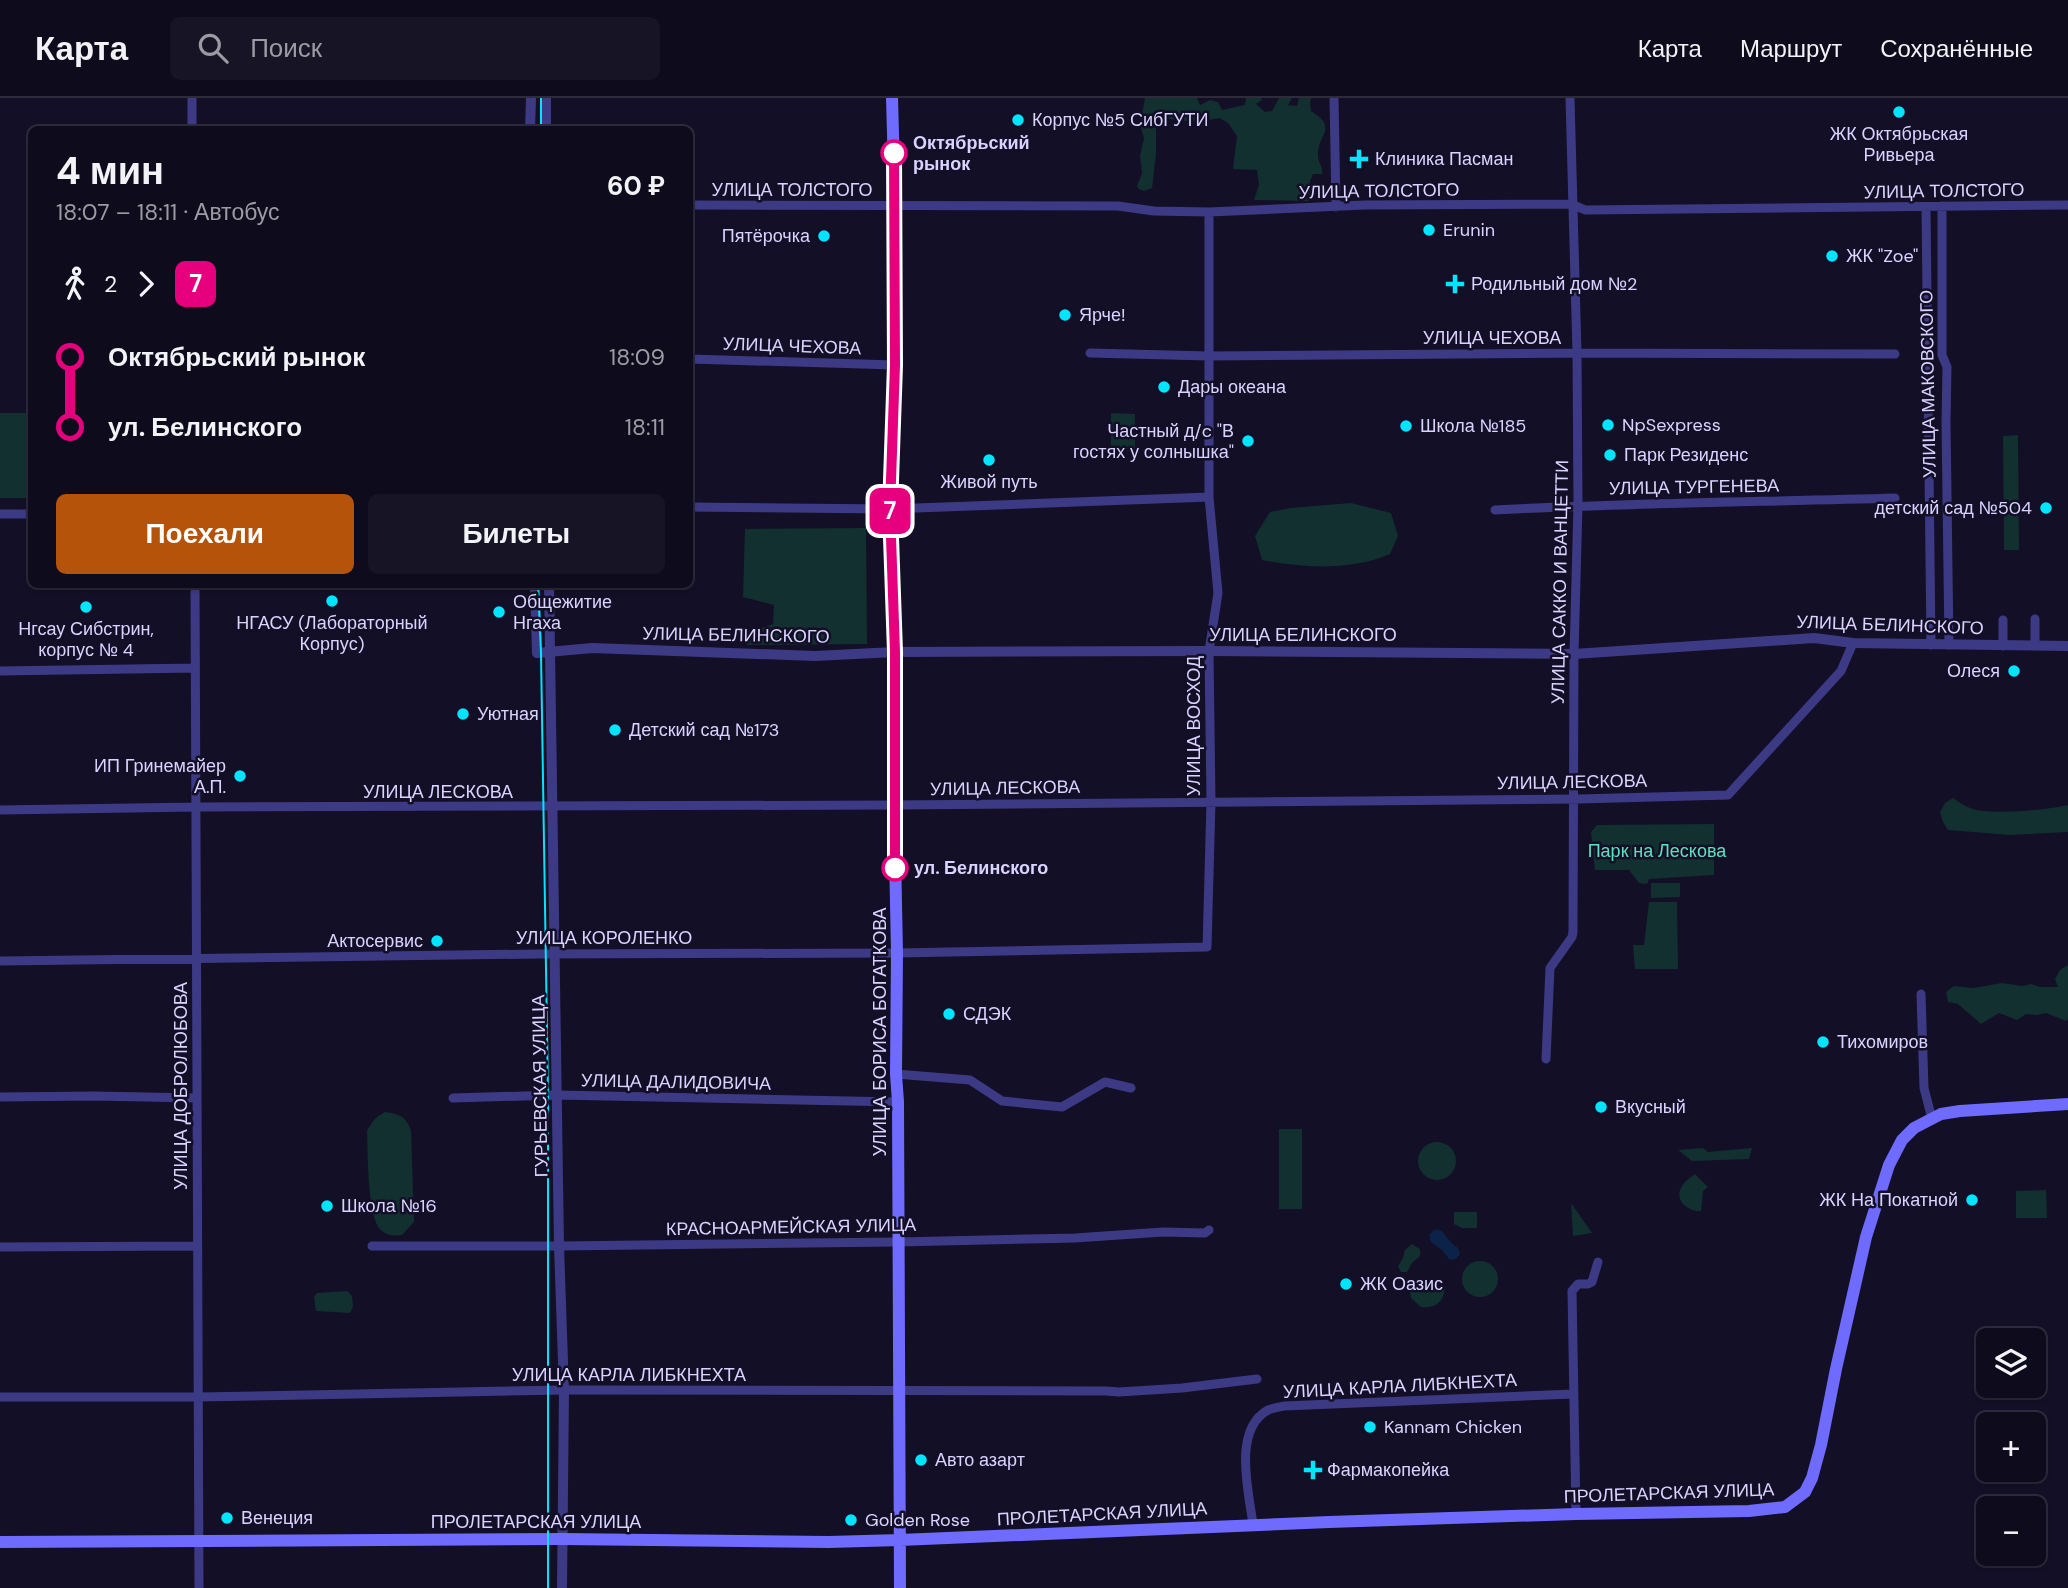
<!DOCTYPE html>
<html lang="ru">
<meta charset="utf-8">
<style>
:root{--surface:#0e0b1c;--page:#171425;--text:#f1f3f6;--muted:#9b9ba3;--line:#2e2b3b;--accent:#b45309}
body{margin:0;font-family:"DM Sans",sans-serif;background:var(--page);color:var(--text);height:100vh;display:flex;flex-direction:column;font-size:26px;white-space:nowrap}
*{box-sizing:border-box;margin:0}
p{font-size:23px;color:var(--muted)}
.icon{flex:none;width:38px;height:38px;fill:none;stroke:currentColor;stroke-width:2;stroke-linecap:round;stroke-linejoin:round}
.map{position:relative;flex:1;overflow:hidden}
.details{position:absolute;left:28px;top:28px;width:665px;height:462px;display:flex;flex-direction:column;background:var(--surface);border-radius:10px;box-shadow:0 2px 5px #0004,0 0 0 2px var(--line)}
.details>*{flex:none}
.badge{padding:0 14px;border-radius:10px;font-size:24px;line-height:46px}
.controls{position:absolute;left:1976px;top:1230px;display:grid;gap:14px}
.controls a{display:grid;place-items:center;width:70px;height:70px;border-radius:10px;background:var(--surface);box-shadow:0 2px 5px #0004,0 0 0 2px var(--line);font-size:35px}
.map>.badge{position:absolute;translate:-50% -50%;box-shadow:0 0 0 4px #fff}
.legs{display:flex;align-items:center;gap:10px;height:77px;padding:0 28px;font-size:23px}
.legs p{margin-inline-start:auto}
.summary{display:flex;align-items:center;justify-content:space-between;height:119px;padding:0 28px}
h1{font-size:38px;font-weight:700;line-height:52px}
.cta{display:flex;gap:14px;margin-top:auto;padding:14px 28px}
.cta a{flex:1;height:80px;border-radius:10px;background:var(--accent);color:#fff;font-size:28px;font-weight:700;line-height:80px;text-align:center}
.cta a+a{background:var(--page);color:var(--text)}
ul{padding:0 28px;list-style:none}
li{display:flex;align-items:center;gap:24px;height:70px;font-size:26px}
li i{display:grid;place-items:center;width:10px;height:100%;margin:0 9px;background:currentColor}
li i::after{content:'';width:18px;height:18px;margin:-9px;border:5px solid;border-radius:50%;background:var(--surface)}
li p{margin-inline-start:auto}
li:first-child i{background:linear-gradient(#0000 50%,currentColor 0)}
li:last-child i{background:linear-gradient(currentColor 50%,#0000 0)}
header{display:flex;align-items:center;gap:42px;box-sizing:border-box;height:98px;padding:0 35px;background:var(--surface);border-bottom:2px solid var(--line)}
header strong{font-size:33px}
nav{display:flex;gap:38px;margin-inline-start:auto;font-size:24px}
.search{width:490px;height:63px;background:var(--page);display:flex;align-items:center;gap:18px;box-sizing:border-box;padding:0 24px;border-radius:10px;color:var(--muted);font-size:26px}
.map>svg:first-child{display:block}
.green{fill:#12302f}
.water{fill:#0c2248}
.lines{fill:none;stroke-linecap:round;stroke-linejoin:round}
.minor{stroke:#3d3a85;stroke-width:9}
.tertiary{stroke:#3d3a85;stroke-width:10}
.secondary{stroke:#6f6bff;stroke-width:12}
.tram{stroke:#00e5ff;stroke-width:2}
.line-1-casing{stroke:#fff;stroke-width:16}
.line-1{stroke:#e6007e;stroke-width:10}
.poi-dot{fill:#00e5ff;stroke:#130f26;stroke-width:2.5}
.stop-1-dot{fill:#fff;stroke:#e6007e;stroke-width:3.5}
.labels{text-anchor:middle;dominant-baseline:central;stroke-width:5;stroke-linejoin:round;paint-order:stroke}
.poi-label{font-size:18px;fill:#d9d4ff;stroke:#130f26;text-anchor:start}
.stop-label{font-size:18px;font-weight:bold;fill:#d9d4ff;stroke:#130f26;text-anchor:start}
.street-label{font-size:18px;fill:#d9d4ff;stroke:#130f26}
.park-label{font-size:18px;fill:#5fe0c0;stroke:#130f26}
</style>
<header>
<strong>Карта</strong>
<div class="search"><svg class="icon" aria-label="search" viewBox="0 0 24 24"><circle cx="10" cy="10" r="6"/><path d="M15 15l6 6"/></svg>Поиск</div>
<nav><a>Карта</a><a>Маршрут</a><a>Сохранённые</a></nav>
</header>
<div class="map">
<svg width="2068" height="1490" viewBox="0 0 2068 1490">
<rect width="100%" height="100%" fill="#130f26"/>
<!-- green -->
<path class="green" d="M1145 0H1197L1200 7 1210 2 1218 4 1222 12 1245 7 1246 0H1261L1262 2 1256 6 1265 14 1272 13 1279 0H1292L1288 7 1297 8 1299 0H1311L1310 5 1311 13C1340 31 1316 36 1318 59 1319 66 1323 68 1322 76H1313L1310 83V103L1254 102 1259 87 1257 72 1233 71 1237 38 1228 25 1220 20C1197 25 1179 23 1156 19V56L1152 90 1144 93 1139 91 1137 88 1142 75 1140 58 1144 40 1140 27Z
M0 315H31V400H0Z
M1111 315 1135 316V351L1111 352Z
M2018 337 2019 452H2004L2003 338Z
M1351 405 1391 415 1398 438 1390 456C1351 473 1303 470 1262 462L1255 438 1270 414 1290 410Z
M866 430 867 546 747 547 746 535 773 526 774 507 743 499 745 431Z
M1953 700C1959 704 1966 709 1973 711 1991 717 2048 712 2068 707V734L2010 737 1948 732 1943 724 1940 714 1945 705Z
M1714 726V777L1649 781 1647 786 1639 785 1629 772H1595L1591 734 1597 727Z
M1651 785H1680V799L1651 800Z
M1649 804H1677L1678 871H1635L1633 847H1644Z
M2068 867V921L2066 923 2046 915 2036 917 2026 916 2017 922 1999 915 1981 926 1958 906 1948 904 1946 894 1954 888 1973 890 2002 885 2022 888 2031 886 2040 889H2058L2055 881 2060 872Z
M385 1014C399 1016 407 1019 411 1033L414 1124 402 1137C394 1138 387 1138 381 1132 367 1119 368 1054 367 1033 372 1024 375 1019 385 1014Z
M1279 1031H1302V1111H1279Z
M1418 1063a19 19 0 1 1 38 0a19 19 0 1 1-38 0Z
M1703 1050 1708 1054 1752 1050 1749 1061 1692 1063 1678 1052Z
M1695 1076 1708 1089 1703 1093 1701 1113C1688 1114 1673 1102 1682 1088 1685 1083 1691 1079 1695 1076Z
M2046 1092 2047 1120H2016V1093Z
M1571 1105 1592 1135 1573 1138Z
M1454 1114H1477V1130H1462L1454 1126Z
M1412 1146 1420 1151V1158L1412 1165 1407 1174H1401L1398 1168 1403 1160 1405 1152Z
M1462 1181a18 18 0 1 1 36 0a18 18 0 1 1-36 0Z
M1437 1185H1444C1447 1201 1437 1211 1421 1209L1411 1200 1409 1187 1418 1188Z
M347 1193 352 1198 353 1209 350 1215 316 1213 314 1199 317 1195Z"/>
<!-- water -->
<path class="water" d="M1438 1131C1446 1134 1448 1144 1458 1150L1460 1156 1456 1161 1450 1162 1442 1152 1431 1144 1429 1137 1434 1132Z"/>
<g class="lines">
<!-- minor -->
<path class="minor" d="M192 0V32
M1334 0 1336 109
M690 107 1118 108 1154 113 1209 114 1365 107 1572 106 1585 112 2068 107
M1942 108V257L1947 269 1946 324 1949 547
M1926 109 1931 547
M1090 255 1209 258 1577 255 1895 256
M690 261 895 267
M690 409 890 411 1209 399
M1495 412C1628 405 1761 404 1895 400
M0 416H32
M195 486 199 1490
M2035 521V547
M2003 522V548
M0 573 195 570
M0 712 196 709 894 707 1579 701 1728 697 1841 573 1853 545
M0 863 538 856 897 855 1207 849 1211 704 1209 553 1218 495 1209 399V114
M1921 896 1924 990 1932 1021
M1546 961 1550 870 1572 839 1573 834 1574 556 1578 407 1577 255 1570 0
M896 976 970 982 1002 1003 1062 1009 1105 984 1131 990
M0 999 95 998 196 1000
M453 1000 558 997 898 1004
M372 1148H559L898 1144 1075 1140 1163 1134 1205 1135 1209 1132
M0 1149 196 1148
M0 1299H198L564 1292 1106 1293 1119 1294 1182 1290 1257 1281
M1576 1416 1572 1193 1578 1186H1588L1592 1184 1598 1164
M1253 1427C1249 1394 1232 1332 1268 1312 1273 1310 1280 1309 1284 1308L1573 1296"/>
<!-- tertiary -->
<path class="tertiary" d="M530 32 531 0
M546 32V0
M535 486 537 555 592 550 815 558 895 554 1209 553 1574 556 1814 540 1853 545 2068 548
M549 486 559 1148 564 1292 562 1490"/>
<!-- secondary -->
<path class="secondary" d="M892 0 895 107V267L890 411 895 554 894 707 897 855 896 976 898 1004 900 1490
M0 1444 562 1441 829 1444 900 1442 1329 1424 1576 1416 1749 1413 1785 1409 1805 1394 1812 1380 1821 1347 1836 1271 1866 1139 1889 1067 1902 1042 1914 1030 1941 1016 1960 1013 2068 1006"/>
<!-- tram -->
<path class="tram" d="M541 32V0
M538 486 541 555 548 997V1490"/>
</g>
<g class="lines">
<!-- line-1 casing -->
<g class="line-1-casing">
<path id="line-1" d="M894 55 895 267 890 411 895 554V770"/>
</g>
<!-- line-1 -->
<use href="#line-1" class="line-1"/>
</g>
<!-- markers -->
<g class="poi-dot">
<circle cx="1899" cy="14" r="7"/>
<circle cx="1018" cy="22" r="7"/>
<path d="M1355.5 50.5h7v7h7v7h-7v7h-7v-7h-7v-7h7z"/>
<circle cx="1429" cy="132" r="7"/>
<circle cx="824" cy="138" r="7"/>
<circle cx="1832" cy="158" r="7"/>
<path d="M1451.5 175.5h7v7h7v7h-7v7h-7v-7h-7v-7h7z"/>
<circle cx="1065" cy="217" r="7"/>
<circle cx="1164" cy="289" r="7"/>
<circle cx="1608" cy="327" r="7"/>
<circle cx="1406" cy="328" r="7"/>
<circle cx="1248" cy="343" r="7"/>
<circle cx="1610" cy="357" r="7"/>
<circle cx="989" cy="362" r="7"/>
<circle cx="2046" cy="410" r="7"/>
<circle cx="332" cy="503" r="7"/>
<circle cx="86" cy="509" r="7"/>
<circle cx="499" cy="514" r="7"/>
<circle cx="2014" cy="573" r="7"/>
<circle cx="463" cy="616" r="7"/>
<circle cx="615" cy="632" r="7"/>
<circle cx="240" cy="678" r="7"/>
<circle cx="437" cy="843" r="7"/>
<circle cx="949" cy="916" r="7"/>
<circle cx="1823" cy="944" r="7"/>
<circle cx="1601" cy="1009" r="7"/>
<circle cx="1972" cy="1102" r="7"/>
<circle cx="327" cy="1108" r="7"/>
<circle cx="1346" cy="1186" r="7"/>
<circle cx="1370" cy="1329" r="7"/>
<circle cx="921" cy="1362" r="7"/>
<path d="M1309.5 1361.5h7v7h7v7h-7v7h-7v-7h-7v-7h7z"/>
<circle cx="227" cy="1420" r="7"/>
<circle cx="851" cy="1422" r="7"/>
</g>
<g class="stop-1-dot">
<circle cx="894" cy="55" r="12"/>
<circle cx="895" cy="770" r="12"/>
</g>
<g class="labels">
<!-- poi labels -->
<g class="poi-label">
<text x="1032" y="22">Корпус №5 СибГУТИ</text>
<text x="1899" y="36" text-anchor="middle">ЖК Октябрьская<tspan x="1899" dy="21">Ривьера</tspan></text>
<text x="1375" y="61">Клиника Пасман</text>
<text x="1443" y="132">Erunin</text>
<text x="810" y="138" text-anchor="end">Пятёрочка</text>
<text x="1846" y="158">ЖК "Zoe"</text>
<text x="1471" y="186">Родильный дом №2</text>
<text x="1079" y="217">Ярче!</text>
<text x="1178" y="289">Дары океана</text>
<text x="1622" y="327">NpSexpress</text>
<text x="1420" y="328">Школа №185</text>
<text x="1234" y="333" text-anchor="end">Частный д/c "В<tspan x="1234" dy="21">гостях у солнышка"</tspan></text>
<text x="1624" y="357">Парк Резиденс</text>
<text x="989" y="384" text-anchor="middle">Живой путь</text>
<text x="2032" y="410" text-anchor="end">детский сад №504</text>
<text x="513" y="504">Общежитие<tspan x="513" dy="21">Нгаха</tspan></text>
<text x="332" y="525" text-anchor="middle">НГАСУ (Лабораторный<tspan x="332" dy="21">Корпус)</tspan></text>
<text x="86" y="531" text-anchor="middle">Нгсау Сибстрин,<tspan x="86" dy="21">корпус № 4</tspan></text>
<text x="2000" y="573" text-anchor="end">Олеся</text>
<text x="477" y="616">Уютная</text>
<text x="629" y="632">Детский сад №173</text>
<text x="226" y="668" text-anchor="end">ИП Гринемайер<tspan x="226" dy="21">А.П.</tspan></text>
<text x="423" y="843" text-anchor="end">Актосервис</text>
<text x="963" y="916">СДЭК</text>
<text x="1837" y="944">Тихомиров</text>
<text x="1615" y="1009">Вкусный</text>
<text x="1958" y="1102" text-anchor="end">ЖК На Покатной</text>
<text x="341" y="1108">Школа №16</text>
<text x="1360" y="1186">ЖК Оазис</text>
<text x="1384" y="1329">Kannam Chicken</text>
<text x="935" y="1362">Авто азарт</text>
<text x="1327" y="1372">Фармакопейка</text>
<text x="241" y="1420">Венеция</text>
<text x="865" y="1422">Golden Rose</text>
</g>
<!-- stop labels -->
<g class="stop-label">
<text x="913" y="45">Октябрьский<tspan x="913" dy="21">рынок</tspan></text>
<text x="914" y="770">ул. Белинского</text>
</g>
<!-- street labels -->
<g class="street-label">
<text x="792" y="92">УЛИЦА ТОЛСТОГО</text>
<text transform="translate(1379 93) rotate(-1)">УЛИЦА ТОЛСТОГО</text>
<text transform="translate(1944 93) rotate(-1)">УЛИЦА ТОЛСТОГО</text>
<text x="1492" y="240">УЛИЦА ЧЕХОВА</text>
<text transform="translate(792 248) rotate(2)">УЛИЦА ЧЕХОВА</text>
<text transform="translate(1928 286) rotate(-91)">УЛИЦА МАКОВСКОГО</text>
<text transform="translate(1694 389) rotate(-1)">УЛИЦА ТУРГЕНЕВА</text>
<text transform="translate(1560 484) rotate(-89)">УЛИЦА САККО И ВАНЦЕТТИ</text>
<text transform="translate(1890 527) rotate(2)">УЛИЦА БЕЛИНСКОГО</text>
<text transform="translate(736 537) rotate(1)">УЛИЦА БЕЛИНСКОГО</text>
<text x="1303" y="537">УЛИЦА БЕЛИНСКОГО</text>
<text transform="translate(1194 628) rotate(-90)">УЛИЦА ВОСХОД</text>
<text transform="translate(1572 684) rotate(-1)">УЛИЦА ЛЕСКОВА</text>
<text transform="translate(1005 690) rotate(-1)">УЛИЦА ЛЕСКОВА</text>
<text x="438" y="694">УЛИЦА ЛЕСКОВА</text>
<text x="604" y="840">УЛИЦА КОРОЛЕНКО</text>
<text transform="translate(880 934) rotate(-90)">УЛИЦА БОРИСА БОГАТКОВА</text>
<text transform="translate(676 984) rotate(1)">УЛИЦА ДАЛИДОВИЧА</text>
<text transform="translate(181 988) rotate(-90)">УЛИЦА ДОБРОЛЮБОВА</text>
<text transform="translate(540 988) rotate(-91)">ГУРЬЕВСКАЯ УЛИЦА</text>
<text transform="translate(791 1129) rotate(-1)">КРАСНОАРМЕЙСКАЯ УЛИЦА</text>
<text x="629" y="1277">УЛИЦА КАРЛА ЛИБКНЕХТА</text>
<text transform="translate(1400 1288) rotate(-3)">УЛИЦА КАРЛА ЛИБКНЕХТА</text>
<text transform="translate(1669 1395) rotate(-2)">ПРОЛЕТАРСКАЯ УЛИЦА</text>
<text transform="translate(1102 1416) rotate(-3)">ПРОЛЕТАРСКАЯ УЛИЦА</text>
<text x="536" y="1424">ПРОЛЕТАРСКАЯ УЛИЦА</text>
</g>
<!-- park labels -->
<g class="park-label">
<text x="1657" y="753">Парк на Лескова</text>
</g>
</g>
</svg>
<div class="controls">
<a><svg class="icon" aria-label="layers" viewBox="0 0 24 24"><path d="M12 4l9 5-9 5-9-5zM3 14l9 5 9-5"/></svg></a>
<a>+</a>
<a>−</a>
</div>
<b class="badge" style="left:890px;top:413px;background:#e6007e;color:#fff">7</b>
<section class="details">
<div class="summary"><div><h1>4 мин</h1><p>18:07 – 18:11 · Автобус</p></div><b>60 ₽</b></div>
<div class="legs"><svg class="icon" aria-label="walk" viewBox="0 0 24 24"><circle cx="13" cy="4" r="2"/><path d="M13 8l-2 6 4 7M11 14l-3 7M7 12l3-4h3l4 4"/></svg>2<svg class="icon" aria-label="forward" viewBox="0 0 24 24"><path d="M9 5l7 7-7 7"/></svg><b class="badge" style="background:#e6007e;color:#fff">7</b></div>
<ul>
<li><i style="color:#e6007e"></i><b>Октябрьский рынок</b><p>18:09</p></li>
<li><i style="color:#e6007e"></i><b>ул. Белинского</b><p>18:11</p></li>
</ul>
<div class="cta"><a>Поехали</a><a>Билеты</a></div>
</section>
</div>
